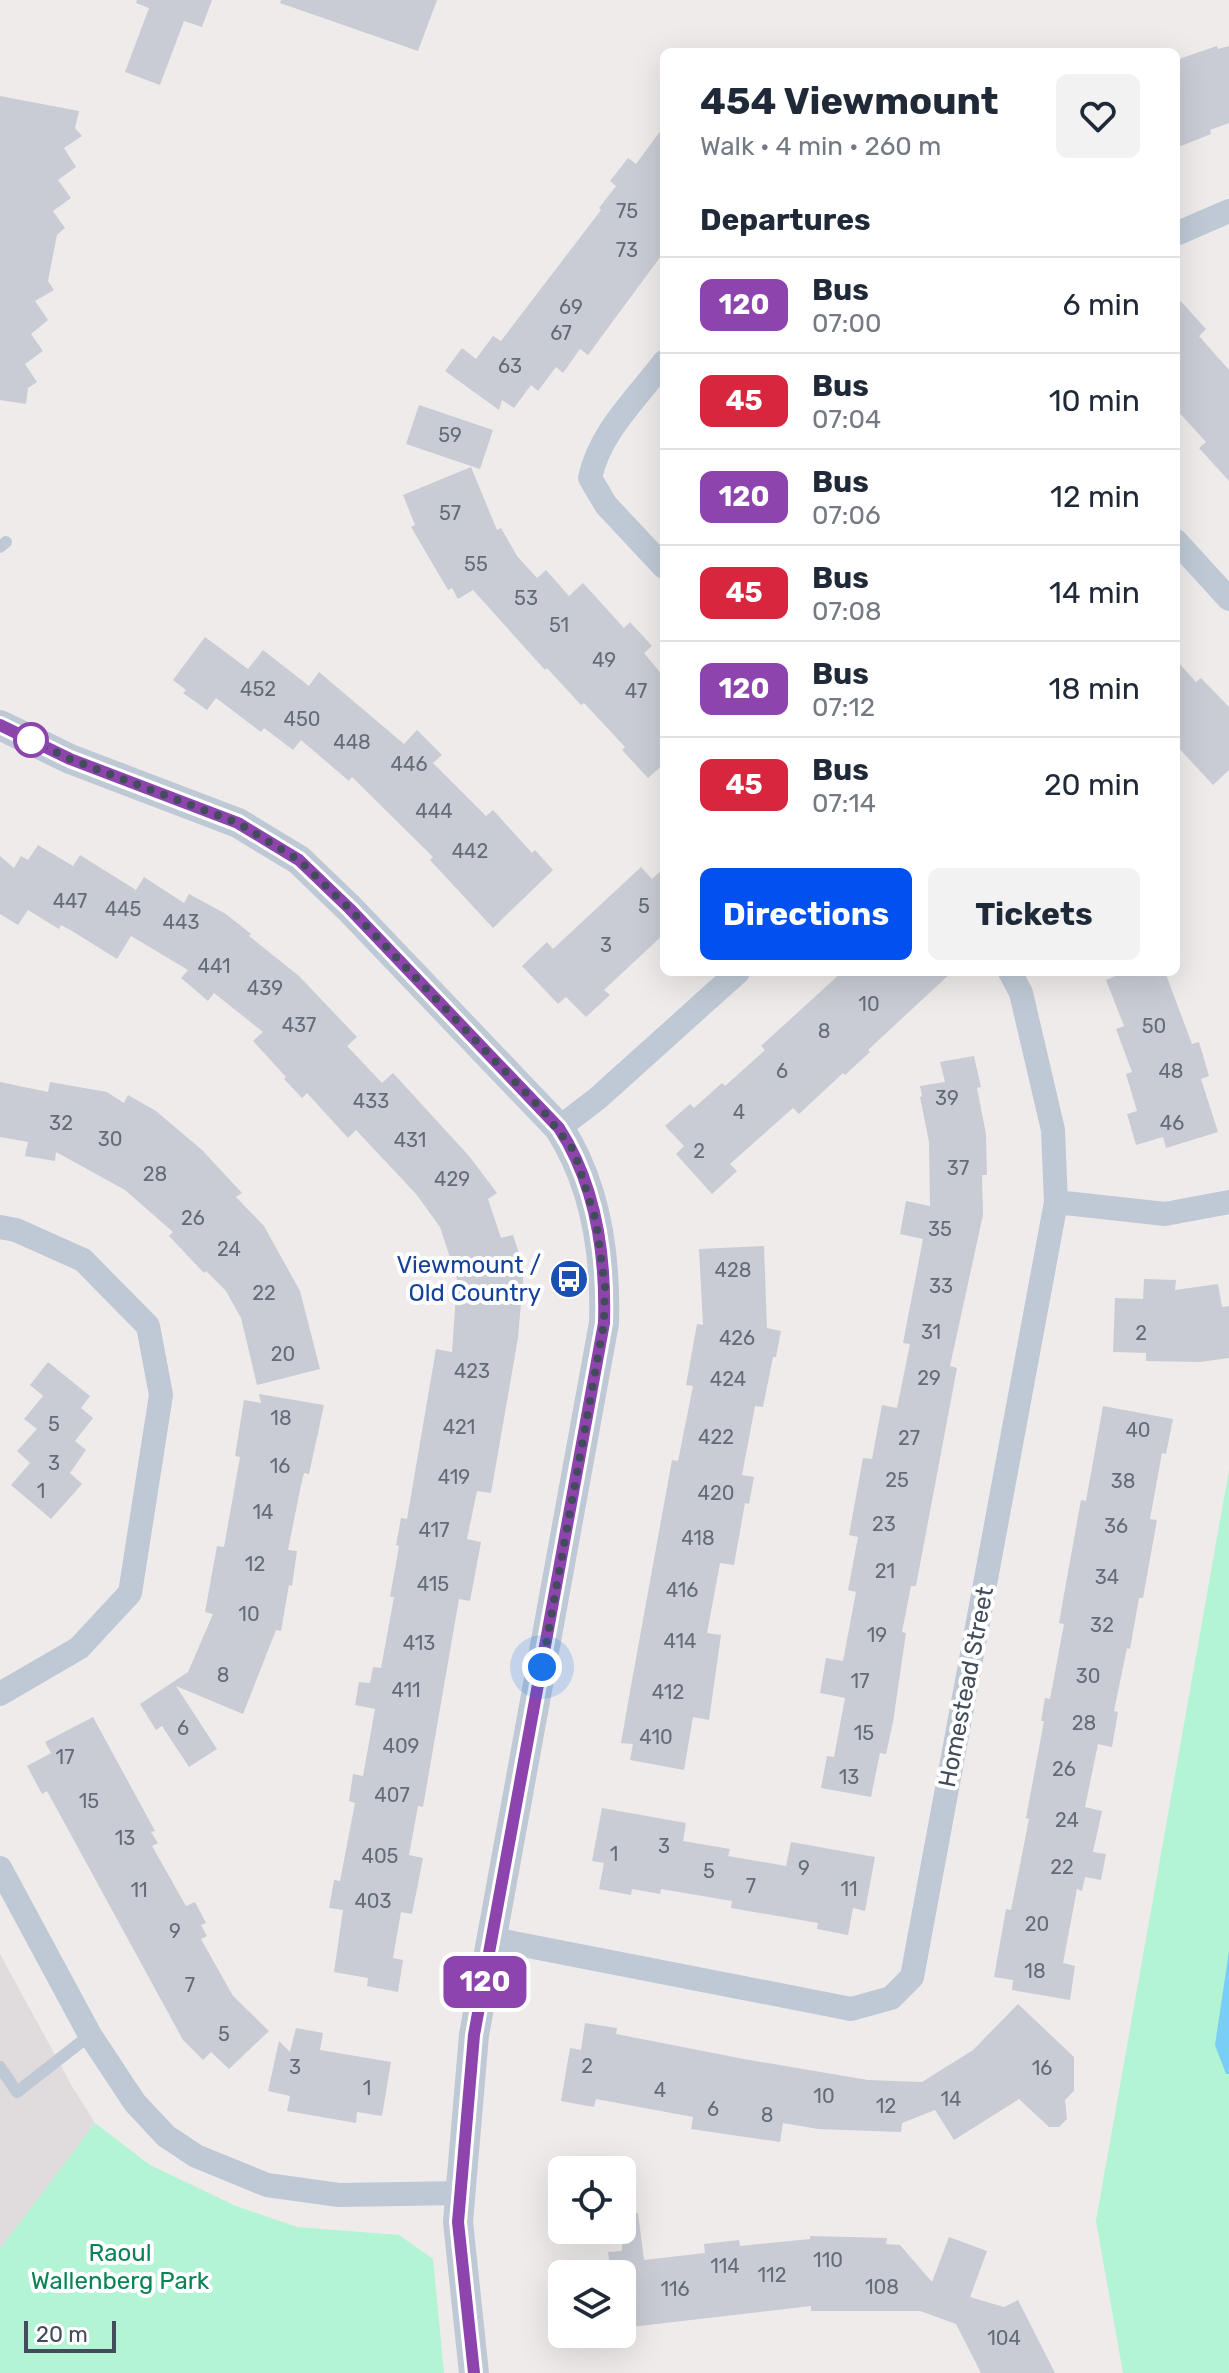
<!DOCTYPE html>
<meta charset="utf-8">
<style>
:root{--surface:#fff;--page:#f2f2f3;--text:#1f2937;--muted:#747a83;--line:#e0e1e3;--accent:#0350f1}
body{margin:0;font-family:Rubik,sans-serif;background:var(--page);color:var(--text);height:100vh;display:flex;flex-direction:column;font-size:30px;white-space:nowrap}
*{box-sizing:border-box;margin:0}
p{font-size:26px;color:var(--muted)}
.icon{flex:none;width:44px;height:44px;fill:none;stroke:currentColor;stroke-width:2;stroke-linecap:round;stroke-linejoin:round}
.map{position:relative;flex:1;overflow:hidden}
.sheet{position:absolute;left:660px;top:48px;width:520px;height:928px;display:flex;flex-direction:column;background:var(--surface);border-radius:12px;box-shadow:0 8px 32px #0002}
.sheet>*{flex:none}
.badge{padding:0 16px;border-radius:12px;font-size:28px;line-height:52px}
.buttons{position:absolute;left:548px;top:2156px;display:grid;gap:16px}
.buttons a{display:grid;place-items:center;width:88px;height:88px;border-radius:12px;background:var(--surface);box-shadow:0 8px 32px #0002;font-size:40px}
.scale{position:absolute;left:24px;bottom:20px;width:92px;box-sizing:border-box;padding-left:8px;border:4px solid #424c5b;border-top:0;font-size:22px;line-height:28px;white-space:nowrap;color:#424c5b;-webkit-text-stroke:6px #fff;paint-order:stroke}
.you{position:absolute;width:40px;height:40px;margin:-20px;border:6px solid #fff;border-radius:50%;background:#1a73e8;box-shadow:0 0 0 12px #1a73e833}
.map>.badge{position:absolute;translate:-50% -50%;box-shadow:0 0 0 4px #fff}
h2{padding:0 40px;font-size:30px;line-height:72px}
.round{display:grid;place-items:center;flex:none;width:84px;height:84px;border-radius:12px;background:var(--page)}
.overview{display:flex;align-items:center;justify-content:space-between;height:136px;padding:0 40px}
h1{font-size:38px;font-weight:700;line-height:60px}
.button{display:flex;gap:16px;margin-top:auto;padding:16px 40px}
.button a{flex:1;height:92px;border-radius:12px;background:var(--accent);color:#fff;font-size:32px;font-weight:700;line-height:92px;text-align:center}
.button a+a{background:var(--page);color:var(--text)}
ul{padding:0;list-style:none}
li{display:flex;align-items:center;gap:24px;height:96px;padding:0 40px;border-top:2px solid var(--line)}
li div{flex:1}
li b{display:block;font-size:30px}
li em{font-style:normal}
li .badge{min-width:88px;font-weight:700;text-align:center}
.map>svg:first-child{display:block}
.education{fill:#e0dcdd}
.green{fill:#b2f4d3}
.water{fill:#79cef6}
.building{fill:#c9ccd4}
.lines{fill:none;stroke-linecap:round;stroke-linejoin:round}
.service{stroke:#bfc9d5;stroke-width:12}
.minor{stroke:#bfc9d5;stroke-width:24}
.tertiary{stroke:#bfc9d5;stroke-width:30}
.line-casing{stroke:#fff;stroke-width:18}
.line{stroke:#8e44ad;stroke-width:12}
.walk{stroke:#424c5b;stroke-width:8;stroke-dasharray:0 14.4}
.stop-dot{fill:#fff;stroke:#8e44ad;stroke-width:4}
.labels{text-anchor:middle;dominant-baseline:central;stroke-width:8;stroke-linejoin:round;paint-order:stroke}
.number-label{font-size:20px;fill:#646c79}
.transit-label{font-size:24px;fill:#164399;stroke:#fff;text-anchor:end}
.street-label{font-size:24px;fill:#424c5b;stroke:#fff}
.park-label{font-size:24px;fill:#0b8455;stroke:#fff}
</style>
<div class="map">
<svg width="1229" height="2373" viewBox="0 0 1229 2373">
<rect width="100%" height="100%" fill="#efebeb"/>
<!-- education -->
<path class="education" d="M0 1954 73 2088 95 2123 0 2249Z"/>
<!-- green -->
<path class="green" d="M1229 1470V2373H1123L1096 2221Z
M95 2123 150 2165 236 2206 297 2227 399 2235 433 2259 444 2373H0V2249Z"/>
<!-- water -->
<path class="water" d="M1229 1951V2074H1226L1215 2045Z"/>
<!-- building -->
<path class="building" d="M137 0H212L202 27 184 21 160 85 125 72 149 8 136 3Z
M281 0H437L418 51 280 3Z
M1217 46 1218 49 1229 46V123L1210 130 1211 134 1176 148V60Z
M0 96 79 111 75 128 82 136 64 148 76 167 58 180 71 198 53 211 65 228 57 235 48 281 54 290 35 301 48 320 31 334 43 351 25 364 37 382 28 388 26 404 0 400Z
M664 126V252L588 355 580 349 563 373 556 367 538 391 531 385 514 408 502 400 499 410 445 371 462 348 476 359 493 336 501 341 601 210 599 208 616 186 610 181 628 158 636 164Z
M1176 296 1206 329 1199 336 1229 370V481L1199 448 1206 442 1176 409Z
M419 405 493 430 480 469 406 444Z
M471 467 497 530 501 528 517 556 537 578 546 570 569 596 583 583 624 628 630 622 652 646 644 653 664 677V764L648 778 622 750 625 747 584 703 581 705 547 668 545 670 473 590 458 599 452 588 448 590 411 527 415 525 403 495Z
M205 637 248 669 263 650 309 686 319 672 404 744 417 730 442 755 433 763 486 816 493 810 532 853 535 850 553 870 493 928 430 860 433 857 352 777 349 781 301 740 293 750 264 728 261 732 216 698 207 710 183 693 186 690 173 680Z
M1176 660 1196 682 1201 678 1229 707V770L1213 785 1176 745Z
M38 845 73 866 80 855 136 890 144 877 184 903 189 894 226 914 251 934 249 936 299 976 357 1037 347 1046 382 1083 393 1073 469 1156 497 1193 488 1199 501 1238 513 1235 524 1269 518 1338 491 1493 477 1491 467 1539 481 1542 470 1601 459 1599 423 1807 418 1806 409 1855 423 1858 412 1914 401 1912 393 1958 403 1960 398 1992 367 1986 368 1978 334 1972 343 1910 329 1908 334 1880 340 1881 355 1803 349 1801 353 1774 363 1776 375 1709 355 1705 359 1682 370 1683 373 1667 381 1668 394 1597H390L399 1546 396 1545 401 1518 407 1519 436 1349 452 1352 457 1279 440 1227 416 1194 356 1130 348 1138 307 1093 302 1098 284 1079 286 1077 253 1041 263 1032 214 993 208 1001 181 978 188 970 131 936 117 959 72 931 61 925 59 929 28 910 18 925 0 914V856L14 868 21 856 28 860Z
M641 867 652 879 664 868V934L604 990 610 995 586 1017 566 997 558 1004 522 966 547 942 553 949Z
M842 972H952L868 1050 870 1052 845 1075 843 1073 799 1114 793 1108 730 1164 737 1171 712 1194 676 1154 684 1146 665 1126 690 1104 694 1108 722 1083 725 1086 765 1050 761 1046Z
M1125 972H1165L1192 1044 1199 1042 1209 1076 1201 1079 1218 1132 1166 1148 1163 1137 1136 1145 1127 1114 1137 1111 1126 1074 1132 1072 1116 1029 1124 1026 1106 980Z
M974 1056 981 1087 977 1088 986 1134 987 1175H982L983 1215 950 1366 957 1368 916 1586H911L902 1632 906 1633 893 1722 886 1754 880 1753 871 1797 821 1788 827 1756 834 1757 845 1698 820 1693 826 1658 843 1661 856 1592 848 1590 858 1537 849 1535 863 1458 872 1459 882 1405 897 1408 910 1344 903 1343 923 1239 900 1234 906 1201 930 1206 929 1142 920 1097 922 1096 920 1086 945 1082 940 1062Z
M0 1082 48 1092 50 1082 107 1092 124 1103 128 1095 156 1111 202 1150 242 1193 236 1197 264 1226 300 1291 320 1369 257 1385 241 1318 226 1291 206 1271 204 1273 169 1236 173 1232 125 1190 56 1152 55 1161 25 1156 28 1142 0 1137Z
M764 1246 767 1328 781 1331 776 1357H773L763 1407 755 1406 742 1475 754 1477 749 1504 745 1503 734 1565 720 1563 707 1633 721 1635 709 1720 693 1717 684 1770 630 1760 633 1744 621 1743 631 1686 672 1460 678 1461 693 1386 686 1385 697 1324 703 1325 699 1249Z
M1144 1279 1176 1280 1175 1290 1218 1284 1222 1307 1229 1306V1358L1200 1362 1146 1361V1353L1113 1352 1115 1298 1143 1299Z
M48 1362 90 1396 81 1408 93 1418 75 1441 86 1450 70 1473 82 1484 51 1519 11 1485 30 1463 17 1451 37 1429 24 1419 43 1396 30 1385Z
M259 1394 324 1405 309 1474 304 1473 301 1485 288 1550 297 1551 292 1586 289 1585 281 1631 276 1630 243 1714 176 1686 217 1749 189 1767 162 1726 156 1730 140 1704 188 1672 213 1614 205 1612 217 1546 224 1547 240 1457 235 1456 244 1400 261 1403Z
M1103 1406 1173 1419 1166 1454 1162 1453 1150 1519 1157 1520 1143 1598H1139L1130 1649 1127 1648 1114 1711 1118 1712 1112 1747 1098 1744 1085 1807 1102 1811 1093 1852 1106 1854 1101 1880 1085 1877 1082 1891 1077 1889 1063 1963 1075 1966 1070 2000 1012 1990 1013 1980 994 1977 1006 1909 1011 1910 1029 1819 1026 1818 1044 1721H1041L1045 1698 1050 1699 1064 1624 1059 1623 1063 1600 1081 1500 1086 1501Z
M93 1717 155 1831 151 1832 158 1843 152 1846 186 1906 195 1902 206 1923 201 1925 207 1936 201 1939 233 1996 269 2031 229 2069 211 2052 203 2060 183 2040 47 1791 42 1794 27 1766 51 1753 45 1742Z
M602 1808 686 1823 683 1841 730 1849 728 1856 786 1866 791 1842 875 1857 865 1911 853 1908 848 1935 817 1929 818 1923 731 1908 732 1901 661 1889 660 1894 632 1889 631 1895 599 1889 604 1863 592 1861Z
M1018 2004 1074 2057V2091L1065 2100 1067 2119 1059 2127H1049L1019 2099 954 2140 935 2110 902 2123 901 2132 818 2129 783 2123 780 2142 691 2129 693 2117 596 2099 594 2107 561 2101 570 2048 581 2050 585 2023 617 2028 616 2034 744 2059 868 2080 922 2082 973 2050Z
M296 2028 323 2033 320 2050 391 2062 382 2116 357 2112 356 2123 287 2111 290 2096 268 2091 279 2041 290 2052Z
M638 2213 644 2260 705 2253 704 2244 739 2240 740 2246 810 2239V2236L887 2238 886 2244 900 2245 932 2282 949 2237 987 2251 970 2297 1004 2307 1018 2300 1055 2373H981L956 2324 920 2311H811V2306L622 2328V2274H611L608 2252 622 2251V2214Z"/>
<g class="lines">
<!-- service -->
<path class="service" d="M0 547 6 542
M0 2067 17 2092 90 2035"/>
<!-- minor -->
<path class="minor" d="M1176 234 1229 211
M664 362C637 398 599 433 590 478L606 505 664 567
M1176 541 1229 599
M559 1128 598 1098 738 972
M1056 1202 1165 1214 1229 1202
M0 1227 16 1230 83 1260 148 1326 161 1395 130 1593 79 1648 0 1694
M0 1868 90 2035 135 2103 166 2136 196 2156 267 2185 339 2195 461 2193
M493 1939 851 2009 891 1998 912 1977 1056 1202 1053 1130 1021 993 1010 972"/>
<!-- tertiary -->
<path class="tertiary" d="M0 725 70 759 238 823 299 860 350 909 559 1128C596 1185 606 1256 604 1323L474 2035 458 2222 474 2373"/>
</g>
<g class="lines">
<!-- line casing -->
<g class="line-casing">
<path id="line" d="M0 725 70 759 238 823 299 860 350 909 559 1128C596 1185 606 1256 604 1323L474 2035 458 2222 474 2373"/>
</g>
<!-- line -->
<use href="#line" class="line"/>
<!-- walk -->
<path class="walk" d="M31 740 70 759 238 823 299 860 350 909 544 1112 574 1151 596 1221 605 1287 604 1323 542 1667"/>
</g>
<!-- icons -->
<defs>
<g id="bus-disc" transform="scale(2)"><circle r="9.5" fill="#1a4fb4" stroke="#fff"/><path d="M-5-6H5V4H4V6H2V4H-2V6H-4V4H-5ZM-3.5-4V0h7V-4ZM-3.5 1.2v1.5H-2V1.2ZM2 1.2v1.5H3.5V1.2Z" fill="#fff"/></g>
</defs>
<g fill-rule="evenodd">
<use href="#bus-disc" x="569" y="1279"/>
</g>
<!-- markers -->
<circle class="stop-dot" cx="31" cy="740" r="16"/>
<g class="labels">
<!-- number labels -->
<g class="number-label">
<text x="627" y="211">75</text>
<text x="627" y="250">73</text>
<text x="571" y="307">69</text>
<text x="561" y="333">67</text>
<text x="510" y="366">63</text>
<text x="450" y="435">59</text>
<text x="450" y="513">57</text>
<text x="476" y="564">55</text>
<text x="526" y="598">53</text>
<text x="559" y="625">51</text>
<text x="604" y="660">49</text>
<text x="258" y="689">452</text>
<text x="636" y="691">47</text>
<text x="302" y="719">450</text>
<text x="352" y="742">448</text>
<text x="409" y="764">446</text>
<text x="434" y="811">444</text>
<text x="470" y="851">442</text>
<text x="70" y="901">447</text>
<text x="644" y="906">5</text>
<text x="123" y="909">445</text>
<text x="181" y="922">443</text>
<text x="606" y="945">3</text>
<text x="214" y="966">441</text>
<text x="265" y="988">439</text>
<text x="869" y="1004">10</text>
<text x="299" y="1025">437</text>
<text x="1154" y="1026">50</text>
<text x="824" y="1031">8</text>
<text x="782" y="1071">6</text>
<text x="1171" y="1071">48</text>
<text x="947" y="1098">39</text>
<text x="371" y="1101">433</text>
<text x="739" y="1112">4</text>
<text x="61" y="1123">32</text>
<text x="1172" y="1123">46</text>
<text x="110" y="1139">30</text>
<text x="410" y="1140">431</text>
<text x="699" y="1151">2</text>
<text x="958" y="1168">37</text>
<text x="155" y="1174">28</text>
<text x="452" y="1179">429</text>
<text x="193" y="1218">26</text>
<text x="940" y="1229">35</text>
<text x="229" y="1249">24</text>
<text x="733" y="1270">428</text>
<text x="941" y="1286">33</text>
<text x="264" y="1293">22</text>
<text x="931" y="1332">31</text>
<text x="1141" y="1333">2</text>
<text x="737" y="1338">426</text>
<text x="283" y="1354">20</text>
<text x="472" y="1371">423</text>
<text x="929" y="1378">29</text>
<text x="728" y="1379">424</text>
<text x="281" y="1418">18</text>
<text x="54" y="1424">5</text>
<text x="459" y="1427">421</text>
<text x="1138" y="1430">40</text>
<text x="716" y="1437">422</text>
<text x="909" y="1438">27</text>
<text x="54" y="1463">3</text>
<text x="280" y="1466">16</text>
<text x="454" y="1477">419</text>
<text x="897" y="1480">25</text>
<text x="1123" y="1481">38</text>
<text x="41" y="1491">1</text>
<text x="716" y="1493">420</text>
<text x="263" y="1512">14</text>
<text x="884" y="1524">23</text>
<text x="1116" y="1526">36</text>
<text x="434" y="1530">417</text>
<text x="698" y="1538">418</text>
<text x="255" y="1564">12</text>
<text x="885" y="1571">21</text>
<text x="1107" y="1577">34</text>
<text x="433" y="1584">415</text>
<text x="682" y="1590">416</text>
<text x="249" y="1614">10</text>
<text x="1102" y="1625">32</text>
<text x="877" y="1635">19</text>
<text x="680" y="1641">414</text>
<text x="419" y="1643">413</text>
<text x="223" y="1675">8</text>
<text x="1088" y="1676">30</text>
<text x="860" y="1681">17</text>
<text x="406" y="1690">411</text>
<text x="668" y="1692">412</text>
<text x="1084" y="1723">28</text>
<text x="183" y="1728">6</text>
<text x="864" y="1733">15</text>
<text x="656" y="1737">410</text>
<text x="401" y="1746">409</text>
<text x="65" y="1757">17</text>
<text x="1064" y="1769">26</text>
<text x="849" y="1777">13</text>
<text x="392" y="1795">407</text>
<text x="89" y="1801">15</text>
<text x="1067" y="1820">24</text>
<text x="125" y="1838">13</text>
<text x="664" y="1846">3</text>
<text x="614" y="1854">1</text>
<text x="380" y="1856">405</text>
<text x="1062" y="1867">22</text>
<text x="804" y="1868">9</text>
<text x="709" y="1871">5</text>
<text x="751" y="1886">7</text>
<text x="849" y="1889">11</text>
<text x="139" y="1890">11</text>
<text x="373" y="1901">403</text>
<text x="1037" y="1924">20</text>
<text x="175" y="1931">9</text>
<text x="1035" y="1971">18</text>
<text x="190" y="1985">7</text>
<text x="224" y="2034">5</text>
<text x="587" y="2066">2</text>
<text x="295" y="2067">3</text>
<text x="1042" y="2068">16</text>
<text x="367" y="2088">1</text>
<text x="660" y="2090">4</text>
<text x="824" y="2096">10</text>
<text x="951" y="2099">14</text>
<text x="886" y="2106">12</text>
<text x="713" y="2109">6</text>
<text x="767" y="2115">8</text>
<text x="828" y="2260">110</text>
<text x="725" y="2266">114</text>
<text x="772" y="2275">112</text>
<text x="882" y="2287">108</text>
<text x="675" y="2289">116</text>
<text x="1004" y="2338">104</text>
</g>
<!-- transit labels -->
<g class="transit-label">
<text x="541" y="1265">Viewmount /<tspan x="541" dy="28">Old Country</tspan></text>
</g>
<!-- street labels -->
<g class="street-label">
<text transform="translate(966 1687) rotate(-79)">Homestead Street</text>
</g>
<!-- park labels -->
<g class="park-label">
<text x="120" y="2253">Raoul<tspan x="120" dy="28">Wallenberg Park</tspan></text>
</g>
</g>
</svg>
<div class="buttons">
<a><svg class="icon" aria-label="locate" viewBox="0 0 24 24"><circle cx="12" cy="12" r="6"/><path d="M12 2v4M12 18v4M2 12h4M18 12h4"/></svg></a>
<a><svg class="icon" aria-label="layers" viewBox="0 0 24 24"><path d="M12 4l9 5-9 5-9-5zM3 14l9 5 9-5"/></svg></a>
</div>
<div class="scale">20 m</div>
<div class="you" style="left:542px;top:1667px"></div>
<b class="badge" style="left:485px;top:1982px;background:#8e44ad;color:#fff">120</b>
<section class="sheet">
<div class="overview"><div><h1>454 Viewmount</h1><p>Walk · 4 min · 260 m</p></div><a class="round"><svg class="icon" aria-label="heart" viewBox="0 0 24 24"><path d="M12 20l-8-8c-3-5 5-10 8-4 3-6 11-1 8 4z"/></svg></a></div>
<h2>Departures</h2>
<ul>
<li><span class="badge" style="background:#8e44ad;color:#fff">120</span><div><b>Bus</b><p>07:00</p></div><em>6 min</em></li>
<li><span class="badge" style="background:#d7263d;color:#fff">45</span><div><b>Bus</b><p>07:04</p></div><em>10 min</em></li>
<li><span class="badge" style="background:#8e44ad;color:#fff">120</span><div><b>Bus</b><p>07:06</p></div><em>12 min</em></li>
<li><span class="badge" style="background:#d7263d;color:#fff">45</span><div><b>Bus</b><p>07:08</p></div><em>14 min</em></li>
<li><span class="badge" style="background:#8e44ad;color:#fff">120</span><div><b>Bus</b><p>07:12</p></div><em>18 min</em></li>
<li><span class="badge" style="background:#d7263d;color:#fff">45</span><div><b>Bus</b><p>07:14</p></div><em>20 min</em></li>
</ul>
<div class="button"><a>Directions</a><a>Tickets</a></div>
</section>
</div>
